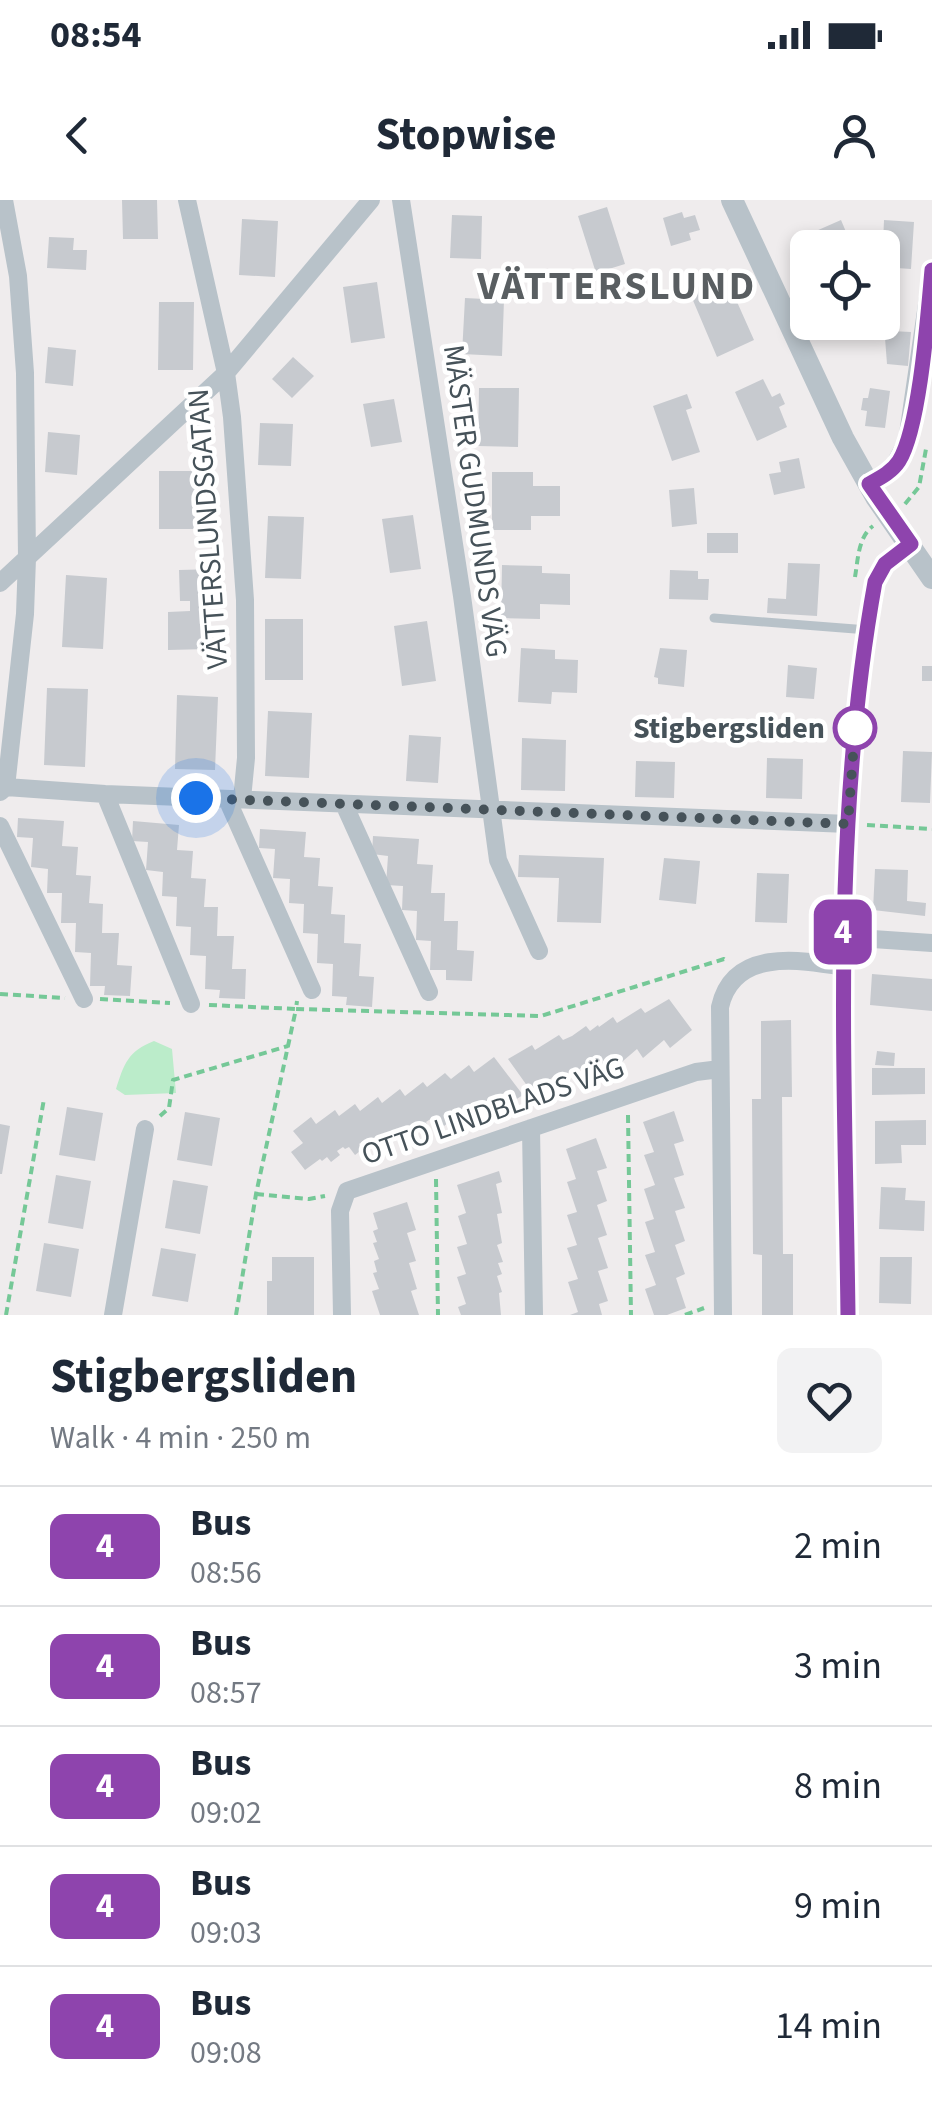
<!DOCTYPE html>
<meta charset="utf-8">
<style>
:root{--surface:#fff;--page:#f2f2f3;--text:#1f2937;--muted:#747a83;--line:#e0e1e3}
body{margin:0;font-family:"Source Sans 3",sans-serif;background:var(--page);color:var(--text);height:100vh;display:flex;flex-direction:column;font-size:38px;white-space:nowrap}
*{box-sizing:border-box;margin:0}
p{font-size:32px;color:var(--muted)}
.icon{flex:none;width:55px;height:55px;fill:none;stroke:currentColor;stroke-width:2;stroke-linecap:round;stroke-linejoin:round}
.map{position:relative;height:1115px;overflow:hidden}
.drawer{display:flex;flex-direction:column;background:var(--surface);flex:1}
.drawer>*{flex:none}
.badge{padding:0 20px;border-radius:15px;font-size:35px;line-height:65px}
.fabs{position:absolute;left:790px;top:30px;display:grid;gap:20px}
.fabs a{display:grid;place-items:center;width:110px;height:110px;border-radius:15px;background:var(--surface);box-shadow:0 5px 15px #0003;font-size:50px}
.you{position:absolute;width:50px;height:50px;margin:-25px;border:8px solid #fff;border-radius:50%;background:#1a73e8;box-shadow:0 0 0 15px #1a73e833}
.map>.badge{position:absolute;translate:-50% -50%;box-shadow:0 0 0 5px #fff}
.round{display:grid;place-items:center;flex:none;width:105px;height:105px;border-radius:15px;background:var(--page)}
.headline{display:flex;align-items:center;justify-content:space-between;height:170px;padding:0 50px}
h1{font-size:48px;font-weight:700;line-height:75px}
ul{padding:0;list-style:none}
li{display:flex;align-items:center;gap:30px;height:120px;padding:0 50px;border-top:2px solid var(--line)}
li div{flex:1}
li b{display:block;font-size:38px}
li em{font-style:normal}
li .badge{min-width:110px;font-weight:700;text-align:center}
.status{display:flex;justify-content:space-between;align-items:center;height:70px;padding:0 50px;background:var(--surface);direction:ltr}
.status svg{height:28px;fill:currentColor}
header{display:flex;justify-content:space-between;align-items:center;height:130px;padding:0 50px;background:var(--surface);font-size:45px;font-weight:700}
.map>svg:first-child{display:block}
.green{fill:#bbecca}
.building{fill:#c7cacf}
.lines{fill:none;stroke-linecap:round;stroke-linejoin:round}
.path{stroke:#75c897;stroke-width:4;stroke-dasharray:8 5;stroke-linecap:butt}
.service{stroke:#b8c2c9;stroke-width:9}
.minor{stroke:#b8c2c9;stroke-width:18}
.tertiary{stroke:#b8c2c9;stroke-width:22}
.line-casing{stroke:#fff;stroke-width:22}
.line{stroke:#8e44ad;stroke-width:15}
.walk{stroke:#465259;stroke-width:10;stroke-dasharray:0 18}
.stop-dot{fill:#fff;stroke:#8e44ad;stroke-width:5}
.labels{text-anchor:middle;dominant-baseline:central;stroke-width:9;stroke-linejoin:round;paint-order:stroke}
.street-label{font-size:30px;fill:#465259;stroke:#fff}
.stop-label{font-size:30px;font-weight:bold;fill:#465259;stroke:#fff;text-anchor:end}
.district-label{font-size:40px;font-weight:bold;letter-spacing:2.5px;fill:#595e61;stroke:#fff}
</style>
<div class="status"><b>08:54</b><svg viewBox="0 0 49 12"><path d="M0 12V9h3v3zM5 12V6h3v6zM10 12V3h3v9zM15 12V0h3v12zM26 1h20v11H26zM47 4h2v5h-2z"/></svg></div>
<header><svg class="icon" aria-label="back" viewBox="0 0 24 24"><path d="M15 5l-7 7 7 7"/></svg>Stopwise<svg class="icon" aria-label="person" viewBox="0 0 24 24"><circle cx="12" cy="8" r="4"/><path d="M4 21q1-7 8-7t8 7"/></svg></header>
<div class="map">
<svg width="932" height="1115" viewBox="0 0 932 1115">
<rect width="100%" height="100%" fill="#efeced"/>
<!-- green -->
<path class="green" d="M154 841 172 849 176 893 125 895 116 889C124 864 128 851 154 841Z"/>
<!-- building -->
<path class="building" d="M122 0H157L158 39H123Z
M607 7 625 64 596 73 578 16Z
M682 12 684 18 695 15 700 30 689 33 691 40 671 46 663 18Z
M452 15 482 16 481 59 450 58Z
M242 19 278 21 275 77 239 75Z
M841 20 849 39 858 35 863 48H822L816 31Z
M884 20 914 22 911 69 882 67Z
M49 37 74 38 73 50H87L86 70 47 68Z
M725 75 754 140 717 157 689 91Z
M377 82 385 138 351 143 343 87Z
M465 98 504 100 502 156 462 154Z
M159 102H194L193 170H158Z
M891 131 911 132 908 166 887 164 885 138H891Z
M48 147 76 150 73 186 45 183Z
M293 157 314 176 292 198 272 179Z
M763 179 772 197 780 193 785 204 779 207 787 227 757 241 735 192Z
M479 188H519L518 247 478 246Z
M870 188 890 191 885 228 865 226 867 211 861 210 863 198H868Z
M687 194 692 208 686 210 700 252 672 261 653 206Z
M394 199 402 242 371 247 363 204Z
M260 223 293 224 291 266 258 265Z
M48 232 80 235 77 275 45 272Z
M799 258 805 288 774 295 769 274 781 272 779 262Z
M159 271H195V329H159Z
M492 272H533V286H560V316H531V330H492Z
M694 288 697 324 672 327 669 290Z
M413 315 421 369 390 373 382 319Z
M268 316 304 317 301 379 265 378Z
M707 333H738V353H707Z
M788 363 820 364 817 416 767 413 768 398 786 399Z
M502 365 542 366V373L570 374V405L540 404V419L501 418Z
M218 369V403L208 404 209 449 168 450V412L190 411V401H180L179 370Z
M670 370 698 371V379H709L708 400 669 399Z
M66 375 107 378 103 449 62 447Z
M265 419H303V480H265Z
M427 421 436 481 402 486 394 426Z
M521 448 555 450V459L578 460 577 493 552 492 551 504 518 502Z
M660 448 687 450 684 487 658 484V478L654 477Z
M788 465 817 468 814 499 786 497Z
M922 466H932V481H922Z
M47 488 88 489 85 567 44 565Z
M177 495 218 497 215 570 175 569Z
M268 511 312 513 309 578 265 576Z
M409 535 441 537 438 583 406 581Z
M522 538 566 540 565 591 521 590Z
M903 551 932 552 930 603 901 602Z
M767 558 803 559 802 599 766 598Z
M636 561 675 562 674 598 635 597Z
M18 618 64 621 62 646 78 647 76 675 91 676 89 703 103 704 102 733H119L117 765 132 766 130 796 104 795 105 786H90L91 753 75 752 76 723H61L62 693H47L48 669 31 667 33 638 17 637Z
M133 621 179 625 177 650 193 651 191 678 206 679 204 707H218L217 736H234L232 769H246L245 799 219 798 220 790 205 789 206 756 190 755 191 727 176 726 177 697 162 696 163 672 146 670 148 642 132 641Z
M260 629 306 632 304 657 320 658 318 686 333 687 331 714 345 715 344 743 361 744 359 776 374 777 372 807 346 805 347 797 332 796 333 764 317 763 318 734 303 733 304 704 289 703 290 679 273 678 275 649 259 648Z
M373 636 419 639 417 664 433 665 431 693H445L444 721H458L457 750 474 751 472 781 446 780V770H430L431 741 416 740 417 711 402 710 403 686 386 685 388 656 372 654Z
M519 655 604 658 601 723 557 722 559 678 518 677Z
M664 658 700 661 696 704 659 700Z
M875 669 908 670 907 701 926 703 925 716 873 710Z
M757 673 789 674 787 723 755 722Z
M872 774 932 779V811L870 805Z
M669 799 692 830 670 848 664 840 643 858 637 849 616 867 609 858 588 876 582 867 561 885 554 876 533 894 508 859 532 845 535 850 559 835 563 840 572 836 586 826 590 831 598 825 599 827 613 817 617 823 641 808 645 813Z
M791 820 792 897H782L783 1054H793V1115H762V1055L753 1054 752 899H761V821Z
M877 851 895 853 894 866 875 865Z
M494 857 523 895 512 902 505 892 496 899 499 903 489 911 482 901 467 918 461 910 456 913 455 910 449 915 453 919 444 926 437 917 434 920 432 918 426 922 429 927 421 933 414 925 411 928 409 925 403 930 406 934 398 941 391 933 381 938 384 942 375 949 369 941 365 943 363 941 359 944 363 949 355 955 349 947 345 949 343 947 337 951 340 955 331 962 327 957 322 961 320 959 305 970 291 952 303 943 293 931 311 917 316 924 335 910 339 916 355 904 360 911 378 897 382 903 400 889 405 896 423 882 427 887 445 873 451 879 469 865 474 872Z
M872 868H925V894L872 895Z
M67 907 103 913 95 961 59 955Z
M674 911 684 941 674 944 684 975 674 978 685 1008 675 1011 685 1041 675 1045 685 1074 676 1078 686 1108 667 1115H654L645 1089 656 1085 645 1055 655 1052 645 1022 654 1019 644 989 655 985 644 955 654 952 643 922Z
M185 912 220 918 212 966 177 960Z
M926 920V945H901L902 963 875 964V921Z
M0 924 10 926 2 974H0Z
M596 938 607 968 597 971 607 1001 597 1005 607 1035 598 1038 608 1068 598 1071 608 1101 599 1104 602 1115H570L578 1112 568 1082 578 1079 567 1048 577 1045 567 1015 577 1012 567 982 576 979 566 949Z
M499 971 502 982 496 984 502 1013 497 1014 502 1043 497 1045 503 1062 498 1063 502 1074 497 1076 502 1092 499 1093 501 1115H461L458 1107 466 1104 457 1077 466 1074 457 1047 467 1044 458 1016 466 1013 457 985Z
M56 975 91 981 83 1029 48 1023Z
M173 980 208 986 200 1034 165 1028Z
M881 987 906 988 905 1000 925 1001 924 1031 879 1029Z
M407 1002 416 1030 407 1033 416 1061 409 1063 417 1089 411 1091 419 1115H380L372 1091 379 1089 373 1073 377 1072 374 1061 379 1059 373 1043 377 1042 373 1031 378 1029 373 1013Z
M44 1043 79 1049 71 1097 36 1091Z
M161 1048 196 1054 188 1102 152 1096Z
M272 1057H314V1115H267V1081H272Z
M880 1057H912L911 1104 879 1103Z"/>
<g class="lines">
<!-- path -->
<path class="path" d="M905 304 919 287 926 249
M855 377C858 360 858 337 873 326
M867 625 932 629
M0 794 65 798
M100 799 170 803
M209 805 296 809 297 801
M628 915 631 1115
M160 916 169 908 173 880 288 846
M436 979 438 1115
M256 994 309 999 325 996
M6 1115 44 899
M236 1115 256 994 296 809 541 816 724 759 728 762
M685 1115 704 1108"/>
<!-- service -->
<path class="service" d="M714 418 868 430"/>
<!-- minor -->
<path class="minor" d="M4 0 18 76 25 173 27 358 25 414 6 587
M187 0 226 173 232 217 245 400 246 558 242 599
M401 0 462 396 498 660 539 751
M869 284 892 270 907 241 932 70
M0 383 226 173 371 0
M0 592 6 587 105 594 848 624
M105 594 191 804
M227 599 312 790
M344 604 429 792
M0 626 84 799
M843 737 932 743
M531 928 534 1115
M113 1115 145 929
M342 1115 340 1011 347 991 696 872 720 869
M723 1115 720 807C733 749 797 759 844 767
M848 1115C845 871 832 624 875 382L885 364 911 344"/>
<!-- tertiary -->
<path class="tertiary" d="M732 0 843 238 876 297 932 378"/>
</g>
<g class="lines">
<!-- line casing -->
<g class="line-casing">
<path id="line" d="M848 1115C845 871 831 624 875 382L885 364 911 344 869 284C880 278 892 272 899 261 920 227 928 113 932 70"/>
</g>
<!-- line -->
<use href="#line" class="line"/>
<!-- walk -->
<path class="walk" d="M196 598 848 624 855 528"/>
</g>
<!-- markers -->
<circle class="stop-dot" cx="855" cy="528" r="20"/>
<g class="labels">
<!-- street labels -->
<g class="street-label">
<text transform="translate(475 301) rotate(82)">MÄSTER GUDMUNDS VÄG</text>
<text transform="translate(208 329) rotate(-94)">VÄTTERSLUNDSGATAN</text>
<text transform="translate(493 911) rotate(-19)">OTTO LINDBLADS VÄG</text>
</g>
<!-- stop labels -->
<g class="stop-label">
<text x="825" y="528">Stigbergsliden</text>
</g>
<!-- district labels -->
<g class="district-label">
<text x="617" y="86">VÄTTERSLUND</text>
</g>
</g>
</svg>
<div class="fabs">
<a><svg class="icon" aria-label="locate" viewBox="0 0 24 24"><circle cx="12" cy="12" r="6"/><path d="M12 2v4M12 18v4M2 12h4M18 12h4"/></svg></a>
</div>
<div class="you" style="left:196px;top:598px"></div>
<b class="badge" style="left:843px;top:732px;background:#8e44ad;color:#fff">4</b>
</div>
<section class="drawer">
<div class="headline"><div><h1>Stigbergsliden</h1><p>Walk · 4 min · 250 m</p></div><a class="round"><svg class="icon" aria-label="heart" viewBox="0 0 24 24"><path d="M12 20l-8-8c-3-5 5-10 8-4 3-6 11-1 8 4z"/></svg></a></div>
<ul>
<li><span class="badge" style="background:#8e44ad;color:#fff">4</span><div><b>Bus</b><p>08:56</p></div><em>2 min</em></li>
<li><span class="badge" style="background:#8e44ad;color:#fff">4</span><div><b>Bus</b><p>08:57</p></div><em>3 min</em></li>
<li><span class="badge" style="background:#8e44ad;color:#fff">4</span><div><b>Bus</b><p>09:02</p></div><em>8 min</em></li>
<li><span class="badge" style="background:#8e44ad;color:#fff">4</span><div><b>Bus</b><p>09:03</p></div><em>9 min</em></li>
<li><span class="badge" style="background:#8e44ad;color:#fff">4</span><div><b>Bus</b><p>09:08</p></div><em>14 min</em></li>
</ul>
</section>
